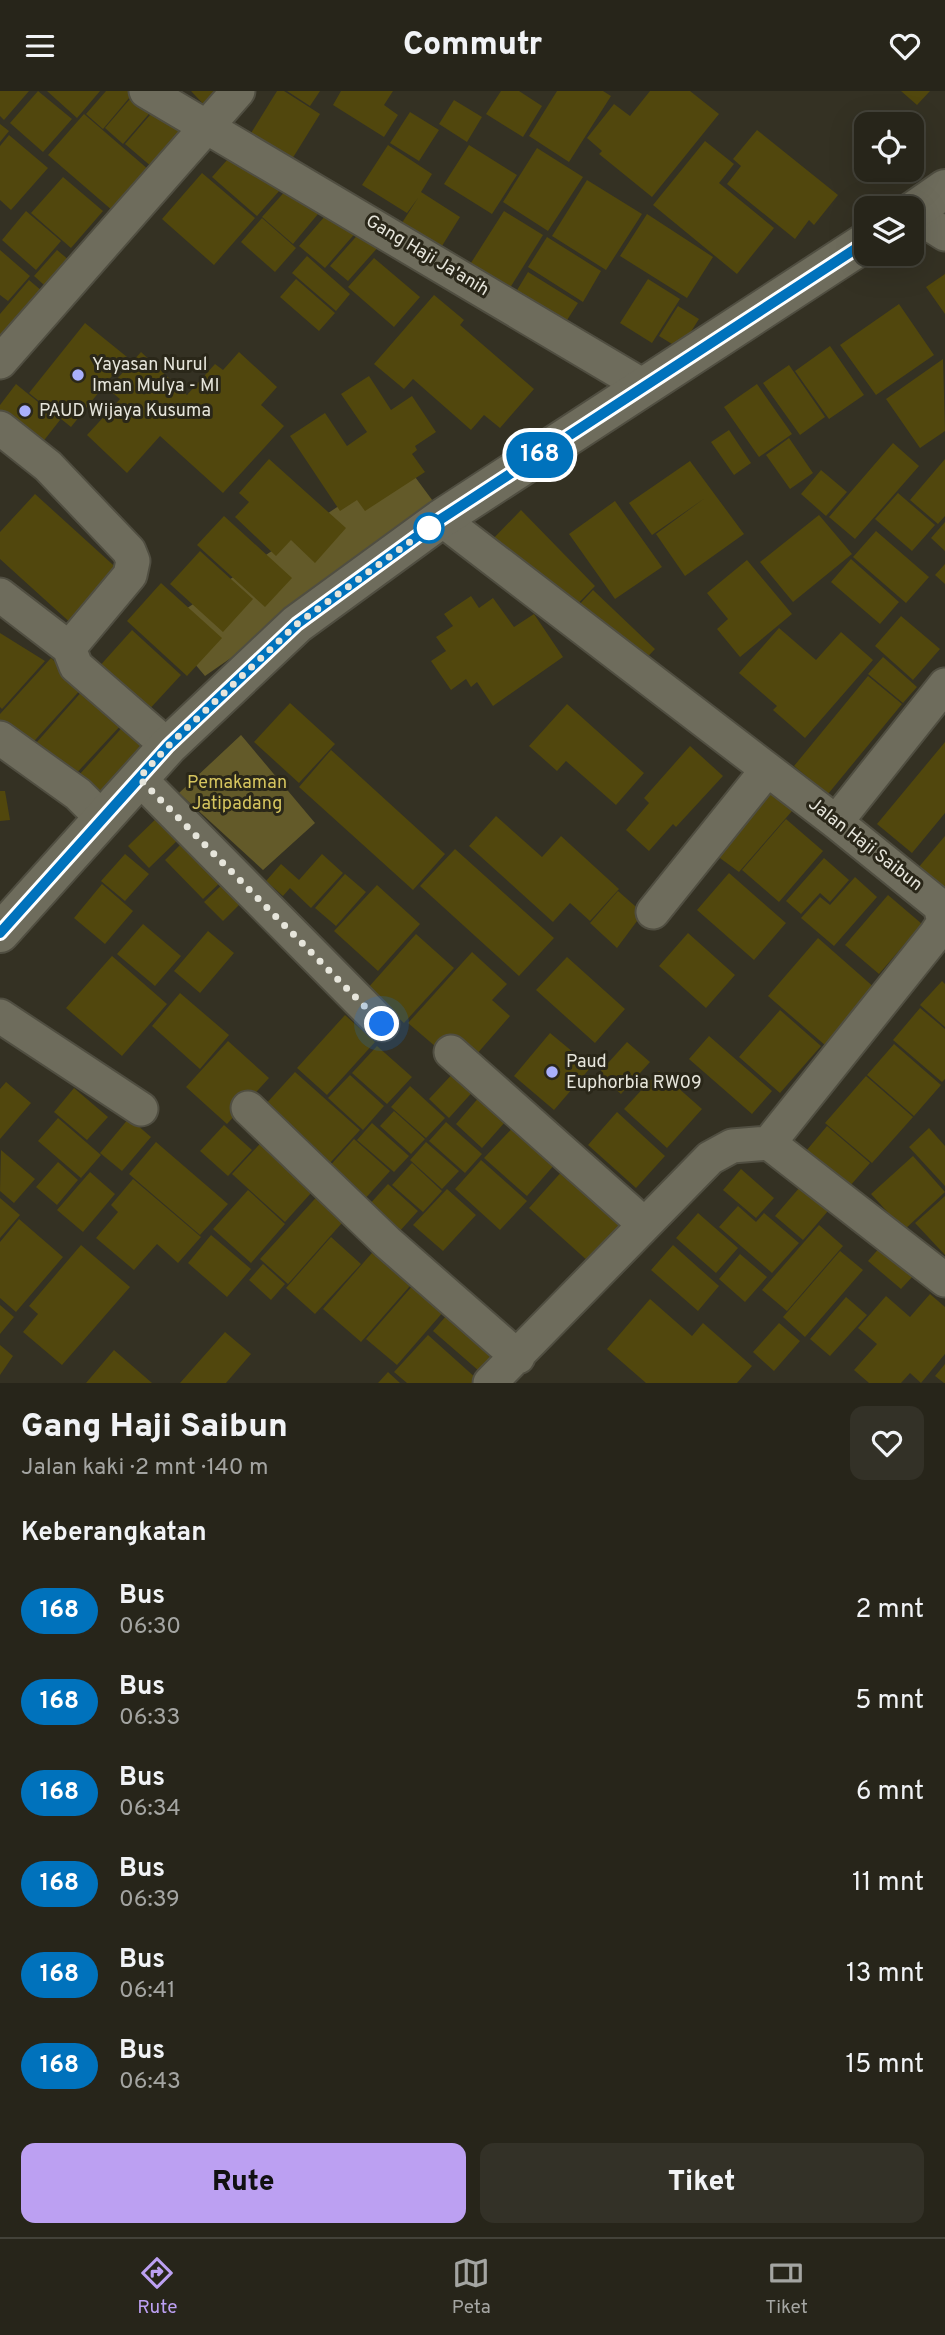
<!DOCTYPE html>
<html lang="id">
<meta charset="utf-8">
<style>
:root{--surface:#27251a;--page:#333127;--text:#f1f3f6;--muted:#a4a5a2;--line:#434239;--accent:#bca0f2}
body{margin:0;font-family:Overpass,sans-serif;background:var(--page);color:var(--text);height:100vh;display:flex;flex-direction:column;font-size:26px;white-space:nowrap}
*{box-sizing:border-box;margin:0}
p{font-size:23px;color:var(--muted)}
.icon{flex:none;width:38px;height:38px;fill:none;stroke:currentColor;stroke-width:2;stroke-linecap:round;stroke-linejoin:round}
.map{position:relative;height:1292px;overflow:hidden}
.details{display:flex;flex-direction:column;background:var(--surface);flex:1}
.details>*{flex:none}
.badge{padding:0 14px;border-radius:23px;font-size:24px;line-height:46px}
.buttons{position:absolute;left:854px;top:21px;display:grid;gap:14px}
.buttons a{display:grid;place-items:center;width:70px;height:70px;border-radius:14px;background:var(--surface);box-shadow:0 7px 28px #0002,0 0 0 2px var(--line);font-size:35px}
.you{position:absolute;width:35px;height:35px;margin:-18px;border:5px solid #fff;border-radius:50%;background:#1a73e8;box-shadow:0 0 0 10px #1a73e833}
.map>.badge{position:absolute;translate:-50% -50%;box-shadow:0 0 0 4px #fff}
h2{padding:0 21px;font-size:26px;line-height:63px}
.round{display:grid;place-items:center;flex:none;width:74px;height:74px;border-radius:14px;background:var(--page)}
.headline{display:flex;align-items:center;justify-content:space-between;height:119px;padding:0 21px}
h1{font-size:33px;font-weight:800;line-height:52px}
.button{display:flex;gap:14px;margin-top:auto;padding:14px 21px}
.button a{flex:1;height:80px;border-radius:14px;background:var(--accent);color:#111;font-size:28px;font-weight:800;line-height:80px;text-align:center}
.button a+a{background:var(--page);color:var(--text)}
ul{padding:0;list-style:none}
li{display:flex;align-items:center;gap:21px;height:91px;padding:0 21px}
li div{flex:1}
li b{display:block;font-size:26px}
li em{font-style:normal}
li .badge{min-width:77px;font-weight:700;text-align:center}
header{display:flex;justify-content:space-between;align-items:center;height:91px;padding:0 21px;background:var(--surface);font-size:32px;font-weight:800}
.menu{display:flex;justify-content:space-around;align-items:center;height:98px;border-top:2px solid var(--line);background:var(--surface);font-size:19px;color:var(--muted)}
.menu a{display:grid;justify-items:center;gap:4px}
.menu .current{color:var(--accent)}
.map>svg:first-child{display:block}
.green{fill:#635a29}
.building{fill:#51470d}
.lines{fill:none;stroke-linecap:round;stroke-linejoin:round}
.street-casing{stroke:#504e41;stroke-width:37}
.secondary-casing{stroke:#504e41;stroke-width:42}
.street{stroke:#6e6c5c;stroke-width:33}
.secondary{stroke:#6e6c5c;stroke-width:38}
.line-casing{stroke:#fff;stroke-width:16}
.line{stroke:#0072bc;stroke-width:10}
.walk{stroke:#e6e5db;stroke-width:7;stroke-dasharray:0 12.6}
.poi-dot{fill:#a9b0fc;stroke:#2a2719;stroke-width:2.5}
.stop-dot{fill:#fff;stroke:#0072bc;stroke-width:3.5}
.labels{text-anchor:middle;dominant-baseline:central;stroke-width:6;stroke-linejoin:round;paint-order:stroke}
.street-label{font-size:18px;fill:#e6e5db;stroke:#2a2719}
.poi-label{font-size:18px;fill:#e6e5db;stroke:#2a2719;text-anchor:start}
.park-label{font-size:18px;fill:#d5c45e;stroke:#2a2719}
</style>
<header><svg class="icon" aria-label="menu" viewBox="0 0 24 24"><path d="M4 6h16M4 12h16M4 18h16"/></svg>Commutr<svg class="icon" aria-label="heart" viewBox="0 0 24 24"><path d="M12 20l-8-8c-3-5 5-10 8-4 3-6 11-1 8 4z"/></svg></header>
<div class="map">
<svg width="945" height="1292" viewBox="0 0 945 1292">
<rect width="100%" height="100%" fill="#343123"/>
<!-- green -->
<path class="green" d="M404 371 441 421 205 585 162 534Z
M241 644 315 732 263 779 179 702Z"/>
<!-- building -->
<path class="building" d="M0 0H29L4 29 0 25Z
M38 0 72 28 43 61 10 32Z
M47 0H100L77 27Z
M106 0H135L103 38 86 23Z
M191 0H222L206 16Z
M277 0H284L320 23 289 73 248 47Z
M287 0H320L310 15Z
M341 0H393L384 14 398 24 384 46 333 14Z
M501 0H519L542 15 523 46 486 23Z
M557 0H603L611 5 569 71 529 45Z
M650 0H690L719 23 652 106 599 63 602 60 587 47 614 13 630 25Z
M901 0H930L917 14Z
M136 1 154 17 123 53 105 37Z
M454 9 482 26 467 51 439 33Z
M156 17 190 46 159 82 125 53Z
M410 21 439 39 419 70 390 52Z
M84 23 149 79 113 120 48 64Z
M0 33 9 40 0 51Z
M757 39 838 104 814 134 809 129 795 148 727 93 741 75 733 68Z
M9 44 48 77 11 119 0 109V55Z
M705 50 734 73 719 92 774 137 737 183 653 114Z
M388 54 432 83 421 101 460 126 437 163 398 138 418 107 407 122 362 94Z
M469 54 517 84 492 123 444 93Z
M537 57 583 86 548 140 503 111Z
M235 60 280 99 257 125 212 86Z
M202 82 255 127 214 174 162 128Z
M63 86 103 120 71 157 31 122Z
M587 89 642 123 606 179 552 145Z
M288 97 318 123 293 153 262 126Z
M332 117 358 139 325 177 299 155Z
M26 120 61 150 36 179 2 149Z
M504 120 543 144 508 200 469 175Z
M647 123 713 166 687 207 620 165Z
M262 127 296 157 275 181 241 151Z
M362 139 380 154 348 190 330 175Z
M547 146 601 180 583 211 528 176Z
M0 159 30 185 8 210 0 204Z
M57 159 76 175 53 202 34 185Z
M307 165 350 203 336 220 292 182Z
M374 167 420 206 394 236 348 196Z
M528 181 578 212 560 240 511 209Z
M945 183V223L926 196Z
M296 188 335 222 319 240 280 206Z
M648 188 680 208 652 252 620 232Z
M29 189 49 206 0 246V223Z
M434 204 464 229 460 234 534 298 500 337 484 324 471 339 413 288 404 298 374 273Z
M899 213 934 264 876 304 840 254Z
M678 215 699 228 680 258 659 245Z
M85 232 127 266 71 336 29 302Z
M830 255 864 304 829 328 795 280Z
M141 261 187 304 215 273 223 279 239 261 277 296 261 314 284 335 223 402 160 345 127 382 87 344 120 308 108 298Z
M943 268 945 340 920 357 886 308Z
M789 274 825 326 800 344 763 292Z
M369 285 391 319 412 305 436 341 415 355 417 359 412 363 425 381 365 420 357 409 340 420 290 345 325 322 347 355 367 341 341 303Z
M16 293 60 329 38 357 0 327V314Z
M757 293 792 343 759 366 724 316Z
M729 339 751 372 734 384 711 351Z
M789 347 813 382 790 398 766 364Z
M893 352 919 375 855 448 829 426Z
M269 368 346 437 315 472 291 449 276 465 235 426 249 411 239 402Z
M945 368V425L938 433 910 409Z
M690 370 744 443 685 485 656 443 705 407 652 444 629 412Z
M821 379 847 401 826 425 801 403Z
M898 402 935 434 912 460 875 428Z
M35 403 122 482 74 535 0 468V441Z
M615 410 662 476 615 508 569 443Z
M521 419 595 495 569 522 489 452Z
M819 424 852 463 793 511 760 471Z
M224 425 292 487 265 516 197 454Z
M945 431V460L931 447Z
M876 440 929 486 906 512 853 466Z
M200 460 253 508 223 541 170 493Z
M851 468 899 511 880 533 831 491Z
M747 469 792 523 740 566 717 538 728 528 707 502Z
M945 473V493L935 484Z
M161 492 222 547 187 585 127 530Z
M593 499 655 558 638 576 576 517Z
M471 505 479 517 493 507 514 536 534 523 563 566 493 615 477 591 471 596 466 588 451 599 431 570 446 560 436 546 453 535 444 523Z
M901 525 940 558 913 589 875 555Z
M779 537 816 569 841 541 873 569 805 647 773 619 777 615 739 582Z
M132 539 181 584 145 623 97 578Z
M0 542 45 570 2 618 0 616Z
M883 566 917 596 903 612 868 583Z
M51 567 83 596 27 658 0 633V623Z
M868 585 902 613 828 703 794 675Z
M84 598 122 633 73 686 36 652Z
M290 612 335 653 299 692 254 651Z
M567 613 644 682 616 714 566 670 557 680 529 655Z
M128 630 159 658 109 712 79 684Z
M945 651V722L912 762 877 733Z
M690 655 723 685 676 736 673 733 649 760 626 739 649 712 644 707Z
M331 659 445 763 413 799 299 696Z
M759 692 792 720 739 781 709 759Z
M0 700H5L10 729 0 730Z
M162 722 183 744 149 777 128 755Z
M496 725 542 766 561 745 619 798 590 830 570 812 553 831 469 755Z
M786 728 823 760 779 811 742 779Z
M189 745 227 785 203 808 165 769Z
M945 745V800L918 777Z
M455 758 554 847 519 885 420 795Z
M125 763 149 783 125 810 101 790Z
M322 763 343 782 311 817 290 797 283 805 266 790 281 773 299 789Z
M824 767 849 789 830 811 820 802 801 823 786 810Z
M729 782 786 832 754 869 697 819Z
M345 783 366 801 336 835 315 817Z
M855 786 877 806 834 855 801 827 820 806 830 814Z
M227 789 245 808 223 830 204 811Z
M102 793 133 820 105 853 74 827Z
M377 794 420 833 378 880 334 840Z
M618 800 643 822 617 857 590 832Z
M888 804 922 833 879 883 845 854Z
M143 833 181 865 155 895 117 863Z
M208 840 234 862 200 902 174 880Z
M688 842 735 884 706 917 659 875Z
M416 843 454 877 404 932 367 898Z
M818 847 876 898 826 955 768 905Z
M472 861 507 893 492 909 510 925 476 964 443 962 408 932Z
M112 865 167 913 122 965 66 917Z
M567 866 625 918 595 952 536 899Z
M942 890 945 893V936L920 914Z
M180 902 229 944 200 978 152 935Z
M920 917 945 938V988L942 991 893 949Z
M780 919 821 955 780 1002 739 966Z
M345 924 375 951 327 1004 297 977Z
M550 942 591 976 554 1019 514 985Z
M709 945 772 1000 752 1023 689 968Z
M228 950 269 987 227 1033 186 996Z
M627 951 650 971 621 1003 598 983Z
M894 953 941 994 914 1025 867 984Z
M377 955 412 986 387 1013 352 982Z
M457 978 477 996 449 1027 429 1008Z
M659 980 702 1018 667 1057 624 1018Z
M295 981 360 1039 329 1073 264 1015Z
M350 984 384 1015 363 1039 328 1007Z
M866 985 913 1026 872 1072 825 1032Z
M6 991 31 1012 0 1048V998Z
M410 995 445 1027 426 1047 391 1016Z
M74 997 108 1026 87 1049 54 1021Z
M487 997 514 1021 482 1057 456 1033Z
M394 1020 425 1048 411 1063 380 1035Z
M617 1021 665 1065 636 1097 588 1054Z
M58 1027 101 1064 81 1087 38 1050Z
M129 1027 151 1046 122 1080 100 1062Z
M521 1028 563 1064 527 1105 484 1067Z
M446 1031 482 1063 465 1082 429 1050Z
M372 1032 409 1065 394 1081 357 1049Z
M224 1034 252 1059 228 1085 200 1060Z
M827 1035 870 1072 843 1103 801 1066Z
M929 1037 945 1055V1095L909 1056Z
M268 1044 320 1092 285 1131 232 1083Z
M354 1048 390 1080 363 1110 327 1078Z
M156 1051 228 1113 200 1144 129 1083Z
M426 1051 459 1080 442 1098 410 1069Z
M1 1059 35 1088 14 1112 0 1100Z
M913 1065 945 1101 904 1139 871 1103Z
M481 1069 527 1110 500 1139 455 1098Z
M58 1071 78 1089 57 1114 36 1096Z
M412 1072 442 1100 423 1121 392 1094Z
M564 1078 625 1133 590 1172 529 1117Z
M741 1078 774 1107 756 1127 723 1099Z
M90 1081 115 1103 83 1141 57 1119Z
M133 1088 201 1146 178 1172 157 1153 134 1179 96 1147 118 1121 111 1114Z
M388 1093 418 1120 398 1142 368 1115Z
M800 1096 828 1120 803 1149 775 1125Z
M447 1098 476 1124 443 1160 413 1134Z
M248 1099 285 1133 251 1172 213 1138Z
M322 1100 349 1124 288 1193 260 1168Z
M945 1105V1164L915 1132Z
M0 1107 20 1124 0 1147Z
M738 1115 756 1131 764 1122 799 1152 772 1182 719 1136Z
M698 1122 738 1157 716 1182 676 1147Z
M19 1128 63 1166 16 1221 0 1207V1151Z
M819 1134 843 1155 787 1220 762 1199Z
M211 1144 251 1178 227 1206 188 1172Z
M331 1146 361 1173 315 1223 286 1197Z
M81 1154 130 1196 62 1274 23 1241 38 1223 29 1215Z
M673 1154 719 1195 698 1220 651 1179Z
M378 1155 416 1188 361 1251 323 1218Z
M881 1155 914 1184 901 1198 868 1170Z
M840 1160 863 1179 805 1246 783 1226Z
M740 1163 767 1186 745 1211 719 1188Z
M263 1173 285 1193 271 1209 249 1189Z
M414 1193 444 1220 397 1274 366 1248Z
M930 1203 945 1216V1263L921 1292 910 1282 901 1292H869L854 1279 877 1253 858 1237 886 1205 910 1226Z
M846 1206 867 1224 830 1265 810 1248Z
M650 1208 692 1245 703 1232 752 1275 737 1292H646L607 1258Z
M0 1214 14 1226 0 1243Z
M453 1217 507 1264 487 1287 433 1240Z
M779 1232 800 1250 774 1280 753 1261Z
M225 1241 251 1263 226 1292H180Z
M428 1244 477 1288 473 1292H407L394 1281Z
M0 1254 13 1265 0 1284Z
M114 1259 152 1292H86Z
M945 1273V1292H944L935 1285Z
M388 1281 400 1292H378Z"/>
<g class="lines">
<!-- street casing -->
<g class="street-casing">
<path id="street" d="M146 0 645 296
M912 122 945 143
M0 271 238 0
M0 337 48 375 129 460 133 470 130 484 69 557 76 575 168 655
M441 428 836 731 940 815 944 831 936 843 769 1052
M0 504 69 557
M0 647 78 703 102 727
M139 687 382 933
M836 731 945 594
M653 821 767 679
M0 925 141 1018
M451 961 644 1133
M248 1017 387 1151 518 1266
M769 1052 945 1189
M490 1292 710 1067 732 1055 769 1052"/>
</g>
<!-- secondary casing -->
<g class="secondary-casing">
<path id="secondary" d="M912 121 945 98
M0 842 168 655 297 533 441 428 866 151"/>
</g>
<!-- street -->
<use href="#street" class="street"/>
<!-- secondary -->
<use href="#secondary" class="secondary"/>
</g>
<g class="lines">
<!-- line casing -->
<g class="line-casing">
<path id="line" d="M0 842 168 655 297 533 441 428 866 151"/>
</g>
<!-- line -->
<use href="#line" class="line"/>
<!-- walk -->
<path class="walk" d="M382 933 139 687 168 655 297 533 429 437"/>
</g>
<!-- markers -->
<g class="poi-dot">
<circle cx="78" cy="284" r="7"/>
<circle cx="25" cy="320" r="7"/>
<circle cx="552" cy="981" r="7"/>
</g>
<circle class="stop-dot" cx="429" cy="437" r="14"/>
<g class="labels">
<!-- street labels -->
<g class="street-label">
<text transform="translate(427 165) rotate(31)">Gang Haji Ja'anih</text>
<text transform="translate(865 754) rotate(38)">Jalan Haji Saibun</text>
</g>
<!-- poi labels -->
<g class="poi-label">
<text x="92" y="274">Yayasan Nurul<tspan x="92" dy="21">Iman Mulya - MI</tspan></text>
<text x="39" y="320">PAUD Wijaya Kusuma</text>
<text x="566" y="971">Paud<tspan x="566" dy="21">Euphorbia RW09</tspan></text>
</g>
<!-- park labels -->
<g class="park-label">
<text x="237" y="692">Pemakaman<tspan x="237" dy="21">Jatipadang</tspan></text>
</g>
</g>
</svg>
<div class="buttons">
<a><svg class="icon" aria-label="locate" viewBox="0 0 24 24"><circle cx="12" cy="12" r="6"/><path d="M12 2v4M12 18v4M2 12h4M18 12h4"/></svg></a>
<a><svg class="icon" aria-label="layers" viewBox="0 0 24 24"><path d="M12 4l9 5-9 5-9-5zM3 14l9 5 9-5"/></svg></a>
</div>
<div class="you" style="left:382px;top:933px"></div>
<b class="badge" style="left:540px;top:364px;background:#0072bc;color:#fff">168</b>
</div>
<section class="details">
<div class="headline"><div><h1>Gang Haji Saibun</h1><p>Jalan kaki · 2 mnt · 140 m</p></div><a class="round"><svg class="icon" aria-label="heart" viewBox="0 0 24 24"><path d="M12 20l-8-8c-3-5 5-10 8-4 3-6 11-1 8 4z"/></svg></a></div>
<h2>Keberangkatan</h2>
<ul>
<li><span class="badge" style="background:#0072bc;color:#fff">168</span><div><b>Bus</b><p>06:30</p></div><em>2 mnt</em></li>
<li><span class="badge" style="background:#0072bc;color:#fff">168</span><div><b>Bus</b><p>06:33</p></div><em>5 mnt</em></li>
<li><span class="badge" style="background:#0072bc;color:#fff">168</span><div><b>Bus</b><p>06:34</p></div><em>6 mnt</em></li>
<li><span class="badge" style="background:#0072bc;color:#fff">168</span><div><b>Bus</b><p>06:39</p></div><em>11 mnt</em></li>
<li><span class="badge" style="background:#0072bc;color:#fff">168</span><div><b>Bus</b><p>06:41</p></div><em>13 mnt</em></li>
<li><span class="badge" style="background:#0072bc;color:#fff">168</span><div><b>Bus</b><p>06:43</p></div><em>15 mnt</em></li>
</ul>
<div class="button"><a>Rute</a><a>Tiket</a></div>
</section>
<nav class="menu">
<a class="current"><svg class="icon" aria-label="directions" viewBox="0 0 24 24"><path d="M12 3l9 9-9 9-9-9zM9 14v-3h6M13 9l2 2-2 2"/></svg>Rute</a>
<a><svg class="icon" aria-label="map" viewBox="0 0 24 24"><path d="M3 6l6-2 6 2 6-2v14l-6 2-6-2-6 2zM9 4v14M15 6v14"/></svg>Peta</a>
<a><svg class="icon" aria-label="tickets" viewBox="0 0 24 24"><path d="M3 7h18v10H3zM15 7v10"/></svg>Tiket</a>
</nav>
